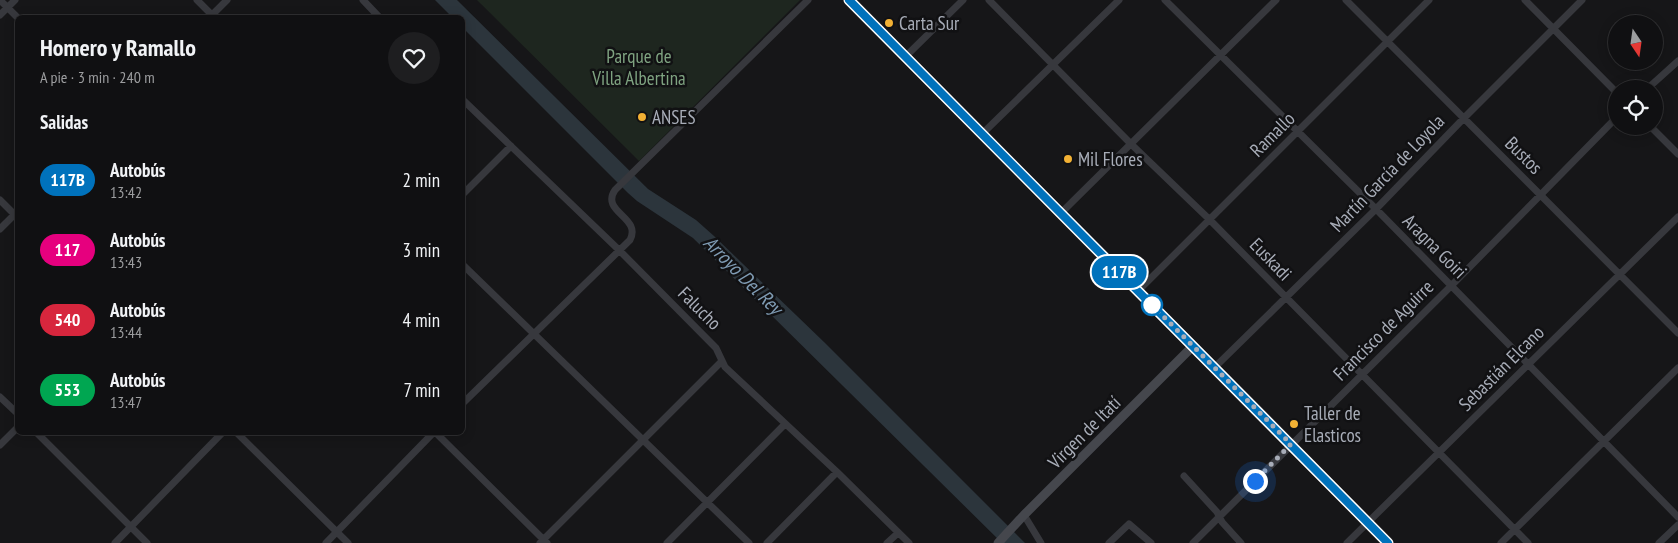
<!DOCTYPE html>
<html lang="es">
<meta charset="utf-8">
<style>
:root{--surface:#101012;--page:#1e1e20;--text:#f1f3f6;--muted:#9c9d9f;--line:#303032}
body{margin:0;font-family:"PT Sans Narrow",sans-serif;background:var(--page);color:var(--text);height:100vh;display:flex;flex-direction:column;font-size:19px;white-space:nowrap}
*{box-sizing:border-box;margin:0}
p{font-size:16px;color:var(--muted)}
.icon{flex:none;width:28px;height:28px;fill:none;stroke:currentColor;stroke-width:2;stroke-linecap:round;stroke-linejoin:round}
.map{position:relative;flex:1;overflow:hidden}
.panel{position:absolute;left:15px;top:15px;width:450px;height:420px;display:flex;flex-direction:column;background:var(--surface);border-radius:8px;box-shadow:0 2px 12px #0003,0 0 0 1px var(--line)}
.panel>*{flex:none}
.badge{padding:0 10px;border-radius:16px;font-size:18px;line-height:32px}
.needle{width:32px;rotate:167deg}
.controls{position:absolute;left:1608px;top:15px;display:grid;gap:10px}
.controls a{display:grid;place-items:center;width:55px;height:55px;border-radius:50%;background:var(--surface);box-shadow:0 2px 12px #0003,0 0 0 1px var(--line);font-size:25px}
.you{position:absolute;width:25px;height:25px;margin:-12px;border:4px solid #fff;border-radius:50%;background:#1a73e8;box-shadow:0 0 0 8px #1a73e833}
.map>.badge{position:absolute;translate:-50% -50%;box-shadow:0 0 0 2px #fff}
h2{padding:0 25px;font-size:19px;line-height:45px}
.round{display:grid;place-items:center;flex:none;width:52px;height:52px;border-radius:26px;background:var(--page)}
.headline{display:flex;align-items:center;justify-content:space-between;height:85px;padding:0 25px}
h1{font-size:24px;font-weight:700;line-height:38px}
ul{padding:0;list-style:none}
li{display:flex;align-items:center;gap:15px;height:70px;padding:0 25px}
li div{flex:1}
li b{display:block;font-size:19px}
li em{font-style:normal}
li .badge{min-width:55px;font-weight:700;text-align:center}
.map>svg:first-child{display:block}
.green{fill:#1e261f}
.water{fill:#2c353c}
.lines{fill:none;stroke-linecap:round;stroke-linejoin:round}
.street{stroke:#37383d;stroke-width:7}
.secondary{stroke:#45474d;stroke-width:9}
.line-casing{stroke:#fff;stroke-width:11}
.line{stroke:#0072bc;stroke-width:8}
.walk{stroke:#a8adb8;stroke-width:5;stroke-dasharray:0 9}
.poi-dot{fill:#f2b134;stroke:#111113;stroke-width:2}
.stop-dot{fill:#fff;stroke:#0072bc;stroke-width:2.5}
.labels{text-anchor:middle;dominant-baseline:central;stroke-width:5;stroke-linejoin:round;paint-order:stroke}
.poi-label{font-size:19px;fill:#a8adb8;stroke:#111113;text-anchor:start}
.park-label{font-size:19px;fill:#7fa381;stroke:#111113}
.street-label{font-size:19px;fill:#a8adb8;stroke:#111113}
.water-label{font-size:20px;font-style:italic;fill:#7f9bb3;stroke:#111113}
</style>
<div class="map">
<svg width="1678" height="543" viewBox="0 0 1678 543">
<rect width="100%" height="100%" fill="#161618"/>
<!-- green -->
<path class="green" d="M477 0H800L639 161Z"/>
<!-- water -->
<path class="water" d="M435 0H457L648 189 696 220 714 236 824 342 1025 543H1002L693 238 637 201 628 193 463 28 462 18 452 17Z"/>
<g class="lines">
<!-- street -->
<path class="street" d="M0 0 18 18
M197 0 214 17
M363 0 380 18
M989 0 1131 144 1209 219 1528 543
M1165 0 1376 209 1678 517
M1346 0 1678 333
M1525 0 1616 92
M0 15 15 0
M209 18 227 0
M905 57 963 0
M1647 89 1678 61
M462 99 619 250 716 348 725 367 837 472 909 543
M1650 126 1678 154
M982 134 1119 0
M462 195 511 146
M0 200 17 217
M1060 214 1276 0
M0 229 18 211
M462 264 749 543
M1138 291 1429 0
M1215 367 1376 209 1464 118 1582 0
M0 397 18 414
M462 404 630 240C642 217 600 212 615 190L808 0
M36 432 147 543
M236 432 348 543
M435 432 547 543
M0 445 18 427
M1184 476 1217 512 1222 522 1241 543
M1024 515 1041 543
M115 543 223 432
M326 543 434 432
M540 543 721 362
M667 543 785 424
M767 543 837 472
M887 543 898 533
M1109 543 1129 524 1151 543
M1193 543 1451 286 1616 118
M1347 543 1678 217
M1501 543 1678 368
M1659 543 1678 525"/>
<!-- secondary -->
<path class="secondary" d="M849 0 1388 543
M998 543 1024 515 1193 346"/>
</g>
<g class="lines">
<!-- line casing -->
<g class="line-casing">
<path id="line" d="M849 0 1388 543"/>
</g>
<!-- line -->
<use href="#line" class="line"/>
<!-- walk -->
<path class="walk" d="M1152 305 1291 444 1255 481"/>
</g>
<!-- markers -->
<g class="poi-dot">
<circle cx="889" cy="23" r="5"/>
<circle cx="642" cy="117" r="5"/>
<circle cx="1068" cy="159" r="5"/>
<circle cx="1294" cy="424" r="5"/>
</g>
<circle class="stop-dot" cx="1152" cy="305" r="10"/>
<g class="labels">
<!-- poi labels -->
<g class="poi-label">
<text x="899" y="23">Carta Sur</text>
<text x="652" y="117">ANSES</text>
<text x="1078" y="159">Mil Flores</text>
<text x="1304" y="413">Taller de<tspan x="1304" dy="22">Elasticos</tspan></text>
</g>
<!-- park labels -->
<g class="park-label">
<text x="639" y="56">Parque de<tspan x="639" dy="22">Villa Albertina</tspan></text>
</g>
<!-- street labels -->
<g class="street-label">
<text transform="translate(1272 134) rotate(-45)">Ramallo</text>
<text transform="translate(1524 155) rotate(45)">Bustos</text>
<text transform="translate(1387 173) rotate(-46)">Martín García de Loyola</text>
<text transform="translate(1435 246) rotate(45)">Aragna Goiri</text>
<text transform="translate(1271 259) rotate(46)">Euskadi</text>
<text transform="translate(700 308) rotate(45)">Falucho</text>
<text transform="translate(1383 330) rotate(-45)">Francisco de Aguirre</text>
<text transform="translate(1501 368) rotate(-45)">Sebastián Elcano</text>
<text transform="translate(1084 432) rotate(-45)">Virgen de Itatí</text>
</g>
<!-- water labels -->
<g class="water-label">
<text transform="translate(743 275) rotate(45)">Arroyo Del Rey</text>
</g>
</g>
</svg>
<div class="controls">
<a><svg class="needle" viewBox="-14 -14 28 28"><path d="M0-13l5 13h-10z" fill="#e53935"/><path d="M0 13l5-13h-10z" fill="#9c9d9f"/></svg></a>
<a><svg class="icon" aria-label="locate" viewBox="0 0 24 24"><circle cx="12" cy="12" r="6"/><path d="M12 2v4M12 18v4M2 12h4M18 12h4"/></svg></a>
</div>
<div class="you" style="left:1255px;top:481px"></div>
<b class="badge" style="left:1119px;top:272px;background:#0072bc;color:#fff">117B</b>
<section class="panel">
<div class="headline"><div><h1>Homero y Ramallo</h1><p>A pie · 3 min · 240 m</p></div><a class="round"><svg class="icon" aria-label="heart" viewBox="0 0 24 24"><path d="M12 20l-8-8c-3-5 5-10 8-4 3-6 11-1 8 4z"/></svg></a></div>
<h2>Salidas</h2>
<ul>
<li><span class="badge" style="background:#0072bc;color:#fff">117B</span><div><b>Autobús</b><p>13:42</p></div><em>2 min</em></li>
<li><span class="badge" style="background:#e6007e;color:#fff">117</span><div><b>Autobús</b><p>13:43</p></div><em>3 min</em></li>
<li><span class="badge" style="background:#d7263d;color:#fff">540</span><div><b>Autobús</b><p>13:44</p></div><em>4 min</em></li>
<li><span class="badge" style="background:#00a651;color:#fff">553</span><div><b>Autobús</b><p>13:47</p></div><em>7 min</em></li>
</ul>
</section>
</div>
